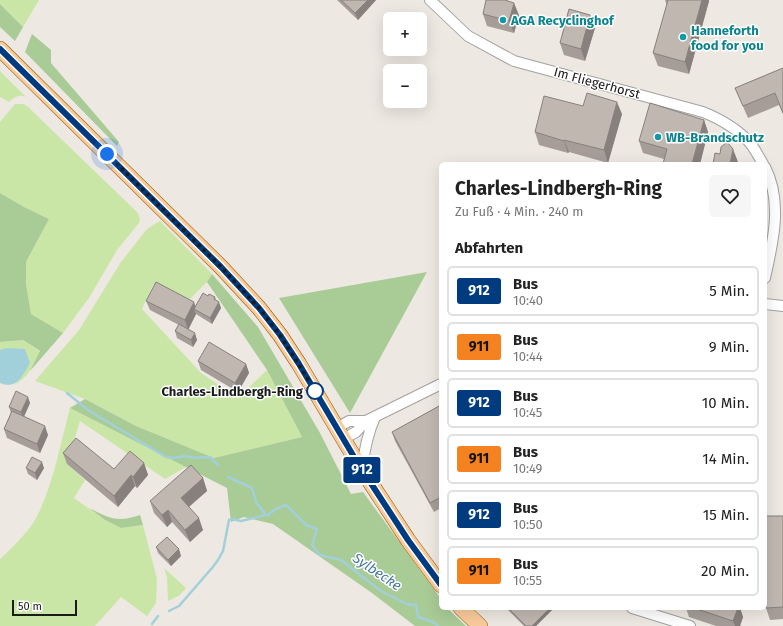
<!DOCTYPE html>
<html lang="de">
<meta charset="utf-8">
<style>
:root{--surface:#fff;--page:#f6f6f6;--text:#222;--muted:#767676;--line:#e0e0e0}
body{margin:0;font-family:"Fira Sans",sans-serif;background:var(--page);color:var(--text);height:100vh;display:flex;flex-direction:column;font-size:15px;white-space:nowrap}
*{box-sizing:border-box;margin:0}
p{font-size:13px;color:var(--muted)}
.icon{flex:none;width:22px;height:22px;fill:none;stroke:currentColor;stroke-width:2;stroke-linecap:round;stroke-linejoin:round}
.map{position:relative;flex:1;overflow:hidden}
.details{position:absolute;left:439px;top:162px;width:328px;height:448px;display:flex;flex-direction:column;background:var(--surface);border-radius:6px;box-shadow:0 4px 16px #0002}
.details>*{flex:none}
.badge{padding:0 8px;border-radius:3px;font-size:14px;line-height:26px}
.buttons{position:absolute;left:383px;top:12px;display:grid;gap:8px}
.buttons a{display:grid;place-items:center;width:44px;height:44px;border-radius:6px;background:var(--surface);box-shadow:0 4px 16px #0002;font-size:20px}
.scale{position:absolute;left:12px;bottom:10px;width:65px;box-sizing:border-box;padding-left:4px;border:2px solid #1b1b1b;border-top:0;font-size:11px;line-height:14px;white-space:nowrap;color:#1b1b1b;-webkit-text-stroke:3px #fff;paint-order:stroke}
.you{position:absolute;width:20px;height:20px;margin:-10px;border:3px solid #fff;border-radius:50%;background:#1a73e8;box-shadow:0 0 0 6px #1a73e833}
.map>.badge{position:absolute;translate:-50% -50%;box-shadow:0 0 0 2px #fff}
h2{padding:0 16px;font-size:15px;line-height:36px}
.round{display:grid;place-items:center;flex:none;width:42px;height:42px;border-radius:6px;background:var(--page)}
.summary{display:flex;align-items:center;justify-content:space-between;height:68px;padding:0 16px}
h1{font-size:19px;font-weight:700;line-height:30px}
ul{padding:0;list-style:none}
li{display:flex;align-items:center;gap:12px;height:50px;margin:0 8px 6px;padding:0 8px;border:2px solid var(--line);border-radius:6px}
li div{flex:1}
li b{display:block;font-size:15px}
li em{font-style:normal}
li .badge{min-width:44px;font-weight:700;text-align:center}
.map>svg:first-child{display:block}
.grass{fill:#cae6a7}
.forest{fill:#a9cb96}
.water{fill:#a2d0da}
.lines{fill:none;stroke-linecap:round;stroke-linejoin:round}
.stream{stroke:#a2d0da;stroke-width:2.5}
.minor-casing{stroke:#a2a2a2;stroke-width:12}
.primary-casing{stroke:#8e5904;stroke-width:16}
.minor{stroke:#fff;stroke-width:10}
.primary{stroke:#f9cb9a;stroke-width:15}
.wall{fill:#a69d98}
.shaded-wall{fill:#87807c}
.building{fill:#c1b7b1;stroke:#87807c}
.line-casing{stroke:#fff;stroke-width:9}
.line{stroke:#003b80;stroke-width:6}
.walk{stroke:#1b1b1b;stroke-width:4;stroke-dasharray:0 7.2}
.culture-dot{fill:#0f9aa8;stroke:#fff;stroke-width:1.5}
.stop-dot{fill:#fff;stroke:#003b80;stroke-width:2}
.labels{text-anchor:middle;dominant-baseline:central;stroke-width:3;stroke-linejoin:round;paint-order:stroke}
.culture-label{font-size:13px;font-weight:bold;fill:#0d838f;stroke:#fff;text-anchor:start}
.street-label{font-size:13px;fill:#1b1b1b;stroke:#fff}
.stop-label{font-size:13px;font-weight:bold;fill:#1b1b1b;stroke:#fff;text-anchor:end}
.water-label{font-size:14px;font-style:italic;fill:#4879a0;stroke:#fff}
</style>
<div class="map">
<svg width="783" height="626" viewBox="0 0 783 626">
<rect width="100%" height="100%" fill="#ede8e1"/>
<!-- grass -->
<path class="grass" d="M0 0H39L23 27 0 4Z
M0 71 26 97C19 94 14 97 9 102L0 97Z
M15 104H24L28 107 138 213 140 219 139 223 117 250 89 298 63 333 31 314 26 284V262L49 219 24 207 0 193V122Z
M160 221 212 274 207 282 190 299 153 285 142 309 201 373 238 398 267 370 302 437 214 458 136 426 85 399 35 381 79 330 121 262 147 229Z
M23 340 40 352C34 364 28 378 14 385L19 380 0 350V342Z
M70 408 186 467 165 479 80 421 67 464 85 480 74 498 105 520 121 528 143 525 157 579 156 603 147 616 121 597 95 626H0V559C11 549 28 532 35 520 53 487 60 445 70 408Z
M164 568 186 588 180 595 168 601 167 577Z"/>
<!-- forest -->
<path class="forest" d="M0 4 23 27 15 41 0 27Z
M32 34 51 50V63L119 142 117 146 25 52Z
M0 193 24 207 49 219 26 262V284L31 314 63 333 30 371 40 351 23 340 0 342Z
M427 272 350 413 279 298Z
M212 274 258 327 320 433 351 494 363 492 441 599V608H447L466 626H415L372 593 273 524 244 517 231 522 227 488 70 408 85 399 136 426 214 458 302 437 267 370 207 282Z
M89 508C109 518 117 523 140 515L143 525 121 528 105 520Z"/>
<!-- water -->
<path class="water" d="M6 348 25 349 30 363C22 376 17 390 0 383V350Z"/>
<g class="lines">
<!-- stream -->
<path class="stream" d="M67 393 88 410 166 457 174 458 186 456 195 458 210 457 218 465
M228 477 252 488 256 502 266 515H268L276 509 286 505 306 525 317 529 312 545 320 555 341 560 381 591 407 604 416 605 418 617 433 622 438 626
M169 611 179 606 212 568 218 560 223 551 229 520 232 519 241 521 266 515
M152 624 158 616"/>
<!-- minor casing -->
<g class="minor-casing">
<path id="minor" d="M430 0 468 36 514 61 703 112C720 119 737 128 750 143 755 149 759 157 763 164
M765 167C783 202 773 242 765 278
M765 304 783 306
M337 428 349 421H366
M343 439 356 432 366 421 441 384
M362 470C364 451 367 435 375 417
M632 608 690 626"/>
</g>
<!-- primary casing -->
<g class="primary-casing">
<path id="primary" d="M0 49 221 267 259 308 280 335 299 364 357 462 408 540 441 585
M461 608 480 626"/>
</g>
<!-- minor -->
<use href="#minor" class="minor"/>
<!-- primary -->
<use href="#primary" class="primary"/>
</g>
<!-- wall -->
<path class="wall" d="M337 0H376L358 20Z
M665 0H709V1L689 74 658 66 653 53 667 6Z
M483 14 519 15 514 33 487 26Z
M595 28 585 61 564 55 560 43Z
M783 68V114L779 105 748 118 735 88Z
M583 106 622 114 608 163 569 152 568 153 539 145 535 132Z
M704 120 708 132 700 164H663L664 159 643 153 639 141Z
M208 296 215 297 216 300 221 308 212 324 196 314 188 330 197 340 193 347 177 338 175 331 179 325 150 310 146 301 195 306Z
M198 361 246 364 249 373 238 392 201 370Z
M30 403 24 416 48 435 40 453 7 438 4 429 11 413 9 407Z
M441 405V508L434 512 395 441 392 432Z
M63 453 114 469 144 463 148 475 137 488 135 486 118 507 67 464Z
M26 468H44L37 480 28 474Z
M203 478 207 491 189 507 203 530 190 542 172 522 167 527 154 513 150 501Z
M783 516V619L770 620 766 608Z
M156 547 181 556 171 566 158 553Z
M506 608H552V610L536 626H524Z
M686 608H740L743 617 740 626H716L689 617Z"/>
<!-- shaded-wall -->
<path class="shaded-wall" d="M368 0H376L358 20 355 13Z
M702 0H709V1L689 74 685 62Z
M514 3 519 15 514 33 509 21Z
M590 15 595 28 585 61 581 49Z
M617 102 622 114 608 163 604 150Z
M704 120 708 132 700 164H692Z
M564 140 569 152 568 153 564 141Z
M733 149 738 162 737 164H730Z
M194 302 197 311 194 309 196 314 188 330 185 320Z
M219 302 221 308 212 324 210 318Z
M195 333 197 340 193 347 191 340Z
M246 364 249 373 238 392 235 383Z
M28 397 30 403 23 419 21 412Z
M45 426 48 435 40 453 37 444Z
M42 462 44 468 37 480 35 473Z
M144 463 148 475 137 488 133 477Z
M131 475 135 486 118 507 114 496Z
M203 478 207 491 185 510 181 498Z
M168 510 172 522 167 527 162 515Z
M199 518 203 530 190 542 185 530Z
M179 549 181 556 171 566 168 560Z
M550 608H552V610L536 626H532Z
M738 608H740L743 617 740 626H735L733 621Z"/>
<!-- building -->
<path class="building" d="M341 0H368L355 13Z
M486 0H505L514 3 509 21 483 14Z
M668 0H702L685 62 653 53Z
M569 9 590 15 581 49 560 43Z
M783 68V113L775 93 743 106 735 88Z
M587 93 617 102 604 150 564 140V141L535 132 544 96 583 106Z
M650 103 704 120 692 164H663L667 149 639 141Z
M727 142 733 149 730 164H713L715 153 720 154 721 147Z
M156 282 194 302 185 320 146 301Z
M203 293 208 296 209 294 215 297 214 299 219 302 210 318 194 309Z
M179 324 195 333 191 340 175 331Z
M209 342 246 364 235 383 198 361Z
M16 391 28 397 21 412 9 407Z
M441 405V497L430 503 392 432Z
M12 411 45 426 37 444 4 429Z
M76 438 114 469 130 451 144 463 133 477 131 475 114 496 63 453Z
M32 457 42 462 35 473 26 468Z
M191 465 203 478 181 498 199 518 185 530 168 510 162 515 150 501Z
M765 516H783V607L766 608 765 587Z
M167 537 179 549 168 560 156 547Z
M508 608H550L532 626H526Z
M694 608H738L733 621Z"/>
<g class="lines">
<!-- line casing -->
<g class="line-casing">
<path id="line" d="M0 49 221 267 259 308 280 335 299 364 357 462 408 540 441 585"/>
</g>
<!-- line -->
<use href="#line" class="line"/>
<!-- walk -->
<path class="walk" d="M107 154 221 267 259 308 280 335 316 392 315 391"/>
</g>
<!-- markers -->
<g class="culture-dot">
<circle cx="503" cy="20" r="4"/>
<circle cx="683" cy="37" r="4"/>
<circle cx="658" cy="137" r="4"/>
</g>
<circle class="stop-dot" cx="315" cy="391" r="8"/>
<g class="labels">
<!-- culture labels -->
<g class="culture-label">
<text x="511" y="20">AGA Recyclinghof</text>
<text x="691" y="30">Hanneforth<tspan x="691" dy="15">food for you</tspan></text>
<text x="666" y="137">WB-Brandschutz</text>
</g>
<!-- street labels -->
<g class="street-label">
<text transform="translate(597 83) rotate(15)">Im Fliegerhorst</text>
</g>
<!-- stop labels -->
<g class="stop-label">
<text x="303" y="391">Charles-Lindbergh-Ring</text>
</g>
<!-- water labels -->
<g class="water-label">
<text transform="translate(377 572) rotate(34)">Sylbecke</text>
</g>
</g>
</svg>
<div class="buttons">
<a>+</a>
<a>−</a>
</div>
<div class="scale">50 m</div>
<div class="you" style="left:107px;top:154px"></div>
<b class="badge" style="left:362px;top:470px;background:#003b80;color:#fff">912</b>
<section class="details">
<div class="summary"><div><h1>Charles-Lindbergh-Ring</h1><p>Zu Fuß · 4 Min. · 240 m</p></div><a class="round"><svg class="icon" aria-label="heart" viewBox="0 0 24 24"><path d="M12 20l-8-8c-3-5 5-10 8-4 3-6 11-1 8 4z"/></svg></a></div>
<h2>Abfahrten</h2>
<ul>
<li><span class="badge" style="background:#003b80;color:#fff">912</span><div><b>Bus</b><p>10:40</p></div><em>5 Min.</em></li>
<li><span class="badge" style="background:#f58220;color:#111">911</span><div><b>Bus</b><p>10:44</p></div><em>9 Min.</em></li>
<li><span class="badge" style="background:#003b80;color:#fff">912</span><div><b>Bus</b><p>10:45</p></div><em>10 Min.</em></li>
<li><span class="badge" style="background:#f58220;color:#111">911</span><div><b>Bus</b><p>10:49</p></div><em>14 Min.</em></li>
<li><span class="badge" style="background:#003b80;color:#fff">912</span><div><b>Bus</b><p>10:50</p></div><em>15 Min.</em></li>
<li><span class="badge" style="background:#f58220;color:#111">911</span><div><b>Bus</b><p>10:55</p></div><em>20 Min.</em></li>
</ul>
</section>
</div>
